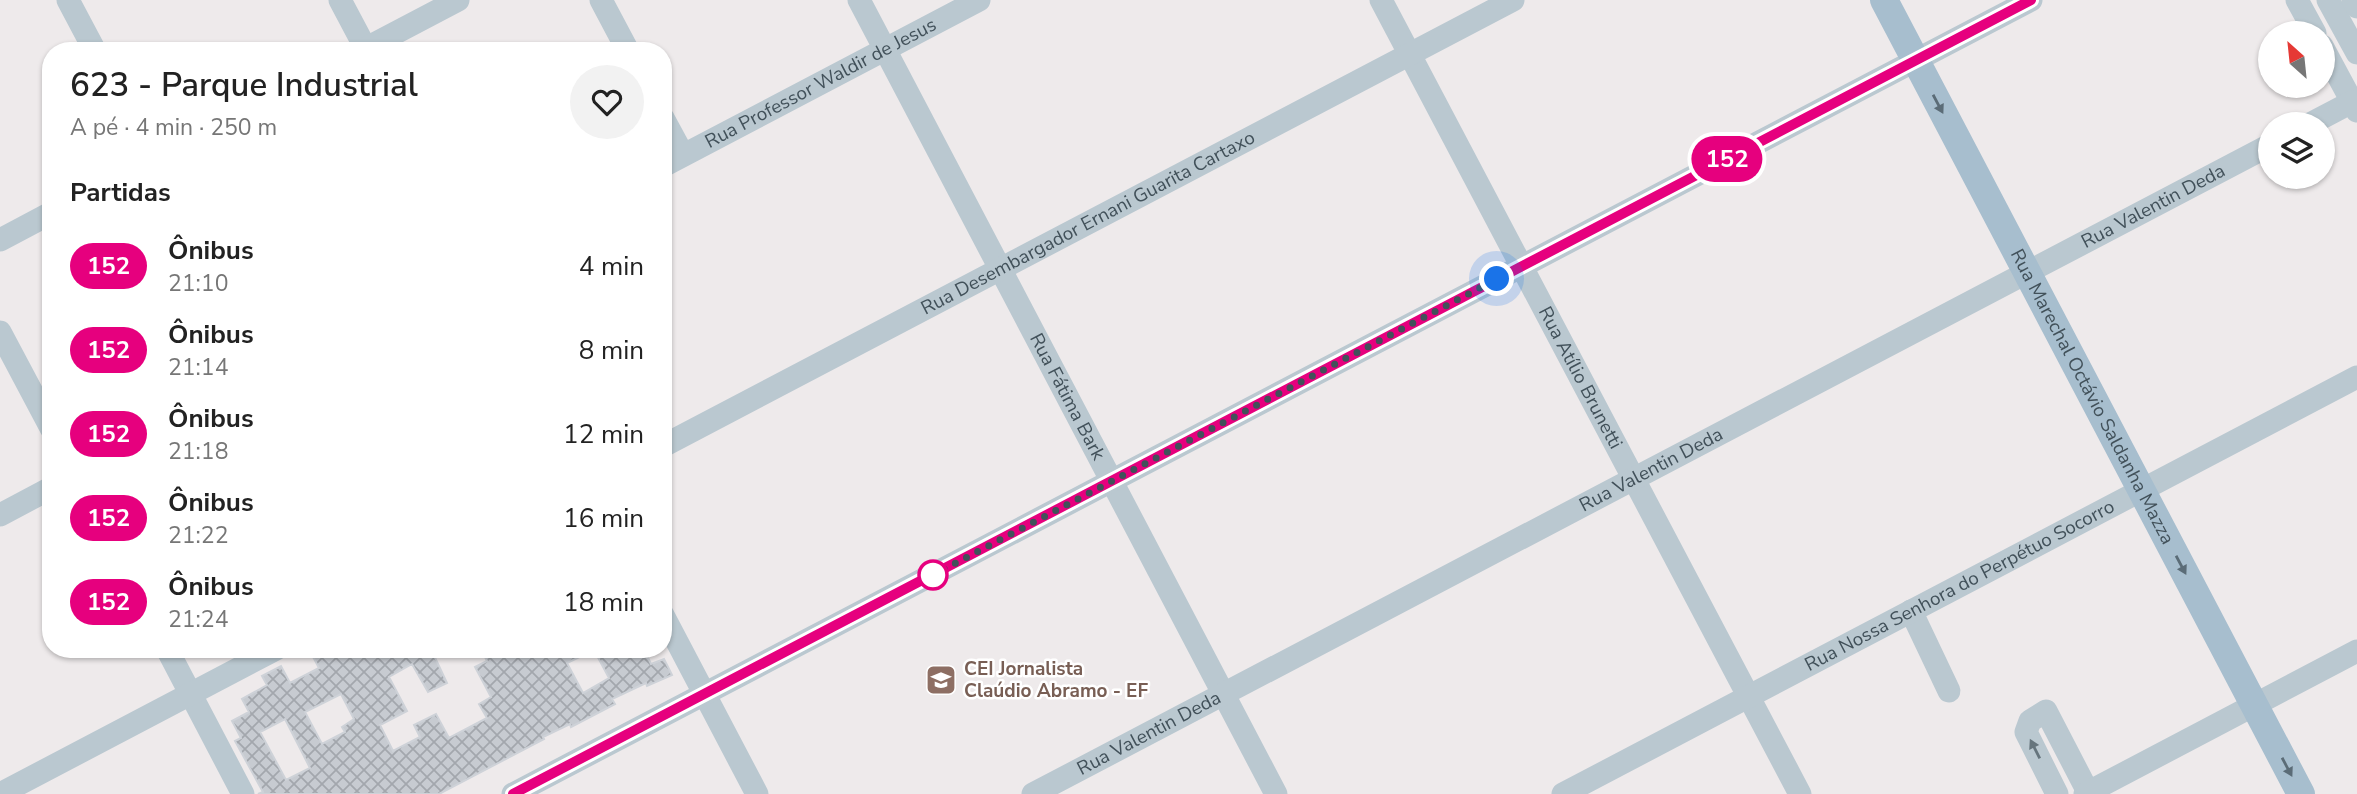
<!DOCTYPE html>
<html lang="pt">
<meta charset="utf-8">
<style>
:root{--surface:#fff;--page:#f2f2f2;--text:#222;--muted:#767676}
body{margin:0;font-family:"Nunito Sans",sans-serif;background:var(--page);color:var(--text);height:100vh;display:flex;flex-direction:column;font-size:26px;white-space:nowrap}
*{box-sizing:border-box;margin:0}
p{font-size:23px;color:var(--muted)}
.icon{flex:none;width:38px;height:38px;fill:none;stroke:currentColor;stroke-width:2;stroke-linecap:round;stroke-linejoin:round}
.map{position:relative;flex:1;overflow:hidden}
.panel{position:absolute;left:42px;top:42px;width:630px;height:616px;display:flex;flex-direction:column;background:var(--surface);border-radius:28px;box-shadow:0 2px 5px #0004}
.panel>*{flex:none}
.badge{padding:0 14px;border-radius:23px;font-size:24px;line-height:46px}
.needle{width:46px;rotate:333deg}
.fabs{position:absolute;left:2258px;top:21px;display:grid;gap:14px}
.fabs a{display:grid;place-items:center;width:77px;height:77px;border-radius:50%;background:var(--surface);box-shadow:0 2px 5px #0004;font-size:35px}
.you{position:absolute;width:35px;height:35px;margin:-18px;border:5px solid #fff;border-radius:50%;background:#1a73e8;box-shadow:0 0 0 10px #1a73e833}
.map>.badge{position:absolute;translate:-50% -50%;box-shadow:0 0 0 4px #fff}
h2{padding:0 28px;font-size:26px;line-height:63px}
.round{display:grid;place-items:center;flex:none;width:74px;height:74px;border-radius:37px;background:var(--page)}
.head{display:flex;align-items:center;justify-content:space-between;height:119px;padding:0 28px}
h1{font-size:33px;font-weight:600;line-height:52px}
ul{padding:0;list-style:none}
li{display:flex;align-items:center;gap:21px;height:84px;padding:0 28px}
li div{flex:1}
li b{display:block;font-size:26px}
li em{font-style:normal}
li .badge{min-width:77px;font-weight:700;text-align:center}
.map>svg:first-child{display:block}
.building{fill:url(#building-cross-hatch);stroke:#ced2d8;stroke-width:2;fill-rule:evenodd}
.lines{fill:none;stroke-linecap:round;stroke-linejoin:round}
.minor{stroke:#bac8d0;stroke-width:23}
.major{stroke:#a7bece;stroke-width:28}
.oneway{fill:#5b6c77}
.oneway2{fill:#66757d}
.line-casing{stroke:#fff;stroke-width:16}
.line{stroke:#e6007e;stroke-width:10}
.walk{stroke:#42515a;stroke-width:7;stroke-dasharray:0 12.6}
.stop-dot{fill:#fff;stroke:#e6007e;stroke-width:3.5}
.labels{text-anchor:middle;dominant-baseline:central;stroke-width:5;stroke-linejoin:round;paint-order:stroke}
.street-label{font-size:19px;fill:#42515a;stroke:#fff}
.education-label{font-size:19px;font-weight:bold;fill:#785e54;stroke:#fff;text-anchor:start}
</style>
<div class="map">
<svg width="2357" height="794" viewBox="0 0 2357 794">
<defs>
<pattern id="building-cross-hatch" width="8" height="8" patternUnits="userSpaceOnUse" patternTransform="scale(1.75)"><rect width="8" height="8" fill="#c7cbd1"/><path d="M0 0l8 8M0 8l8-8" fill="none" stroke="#a3a7ad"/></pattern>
</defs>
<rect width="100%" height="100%" fill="#eeeaeb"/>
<!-- building -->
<path class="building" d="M323 649H376L380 657 394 649H431L447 683 428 692 412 664 389 677 407 711 380 725 393 751 420 737 414 725 436 714 449 738 487 718 479 704 491 697 475 667 487 661 481 649H644L651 664 664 659 672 675 647 686 646 683 612 699 615 704 571 727 570 724 543 737 544 739 439 794H258L263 792 235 741 241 738 232 721 249 712 242 699 267 685 262 676 281 666 290 683 319 668 312 655ZM594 650 609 678 583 693 567 663ZM341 694 354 719 342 727 345 732 322 744 305 712ZM285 719 310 768 286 780 260 732Z"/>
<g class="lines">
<!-- minor -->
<g class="minor">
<path d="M68 0 95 51"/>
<path d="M340 0 367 51"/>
<path d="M601 0 628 51"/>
<path id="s1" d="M859 0 1276 794"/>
<path id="s2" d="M1381 0 1800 794"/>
<path d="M2297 0 2315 33"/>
<path d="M2328 0 2357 53"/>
<path d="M2353 0 2357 7"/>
<path d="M2322 46 2357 111"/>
<path d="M361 51 458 0"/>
<path d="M663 118 683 155"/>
<path d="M2310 124 2352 102"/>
<path id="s3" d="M663 166 979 0"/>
<path d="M0 240 51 213"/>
<path d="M0 332 51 428"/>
<path id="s4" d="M663 446 1513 0"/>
<path d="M0 515 51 488"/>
<path d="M1911 611 1949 691"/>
<path d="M663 615 757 794"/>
<path d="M167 649 243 794"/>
<path d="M0 794 276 649"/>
<path d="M513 794 2031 0"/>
<path id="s5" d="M1033 794 2270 145"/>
<path id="s6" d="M1563 794 2357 377"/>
<path d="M2057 794 2026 732 2030 721 2046 711 2088 792"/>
<path d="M2085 794 2357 651"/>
</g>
<!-- major -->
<path class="major" id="s7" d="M1884 0 2301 794"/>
</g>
<!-- one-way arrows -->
<defs><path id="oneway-solid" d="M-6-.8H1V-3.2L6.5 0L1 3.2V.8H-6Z" transform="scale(1.75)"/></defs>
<g class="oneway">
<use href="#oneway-solid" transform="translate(1938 104) rotate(62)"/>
<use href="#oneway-solid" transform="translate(2181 565) rotate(62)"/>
<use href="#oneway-solid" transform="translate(2287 767) rotate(62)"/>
</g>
<use class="oneway2" href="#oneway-solid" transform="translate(2035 749) rotate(-117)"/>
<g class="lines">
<!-- line casing -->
<g class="line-casing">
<path id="line" d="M513 794 2031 0"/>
</g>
<!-- line -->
<use href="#line" class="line"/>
<!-- walk -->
<path class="walk" d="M933 575 1497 279"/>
</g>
<!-- icons -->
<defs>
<g id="school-square" transform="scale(1.575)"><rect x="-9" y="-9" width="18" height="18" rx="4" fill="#8d6e63" stroke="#fff"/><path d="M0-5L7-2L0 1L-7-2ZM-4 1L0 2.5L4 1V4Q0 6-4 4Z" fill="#fff"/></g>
</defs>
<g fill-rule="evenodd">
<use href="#school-square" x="941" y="680"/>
</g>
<!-- markers -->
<circle class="stop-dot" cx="933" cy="575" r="14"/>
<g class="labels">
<!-- street labels -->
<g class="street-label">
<text stroke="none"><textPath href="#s3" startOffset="178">Rua Professor Waldir de Jesus</textPath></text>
<text stroke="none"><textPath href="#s5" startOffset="1265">Rua Valentin Deda</textPath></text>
<text stroke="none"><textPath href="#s4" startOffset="480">Rua Desembargador Ernani Guarita Cartaxo</textPath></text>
<text stroke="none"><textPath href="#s2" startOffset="427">Rua Atílio Brunetti</textPath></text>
<text stroke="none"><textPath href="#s1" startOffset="448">Rua Fátima Bark</textPath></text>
<text stroke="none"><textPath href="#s7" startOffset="448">Rua Marechal Octávio Saldanha Mazza</textPath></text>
<text stroke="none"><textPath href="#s5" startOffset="698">Rua Valentin Deda</textPath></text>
<text stroke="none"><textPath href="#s6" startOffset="448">Rua Nossa Senhora do Perpétuo Socorro</textPath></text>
<text stroke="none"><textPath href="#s5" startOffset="131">Rua Valentin Deda</textPath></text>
</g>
<!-- education labels -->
<g class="education-label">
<text x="964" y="669">CEI Jornalista<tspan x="964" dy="22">Claúdio Abramo - EF</tspan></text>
</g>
</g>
</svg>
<div class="fabs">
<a><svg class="needle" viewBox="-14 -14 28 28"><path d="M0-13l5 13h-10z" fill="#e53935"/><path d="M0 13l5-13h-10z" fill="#767676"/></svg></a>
<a><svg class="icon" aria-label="layers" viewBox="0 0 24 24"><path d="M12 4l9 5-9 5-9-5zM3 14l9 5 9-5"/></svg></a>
</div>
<div class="you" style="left:1497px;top:279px"></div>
<b class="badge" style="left:1727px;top:159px;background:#e6007e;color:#fff">152</b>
<section class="panel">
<div class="head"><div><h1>623 - Parque Industrial</h1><p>A pé · 4 min · 250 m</p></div><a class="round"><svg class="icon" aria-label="heart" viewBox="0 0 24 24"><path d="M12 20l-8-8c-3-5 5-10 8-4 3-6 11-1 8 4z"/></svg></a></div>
<h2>Partidas</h2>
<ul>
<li><span class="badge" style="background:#e6007e;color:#fff">152</span><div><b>Ônibus</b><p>21:10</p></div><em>4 min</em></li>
<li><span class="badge" style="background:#e6007e;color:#fff">152</span><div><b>Ônibus</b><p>21:14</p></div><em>8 min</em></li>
<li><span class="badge" style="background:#e6007e;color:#fff">152</span><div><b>Ônibus</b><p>21:18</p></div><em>12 min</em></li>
<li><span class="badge" style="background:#e6007e;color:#fff">152</span><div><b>Ônibus</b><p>21:22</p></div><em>16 min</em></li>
<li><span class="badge" style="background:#e6007e;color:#fff">152</span><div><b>Ônibus</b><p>21:24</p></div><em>18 min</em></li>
</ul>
</section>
</div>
